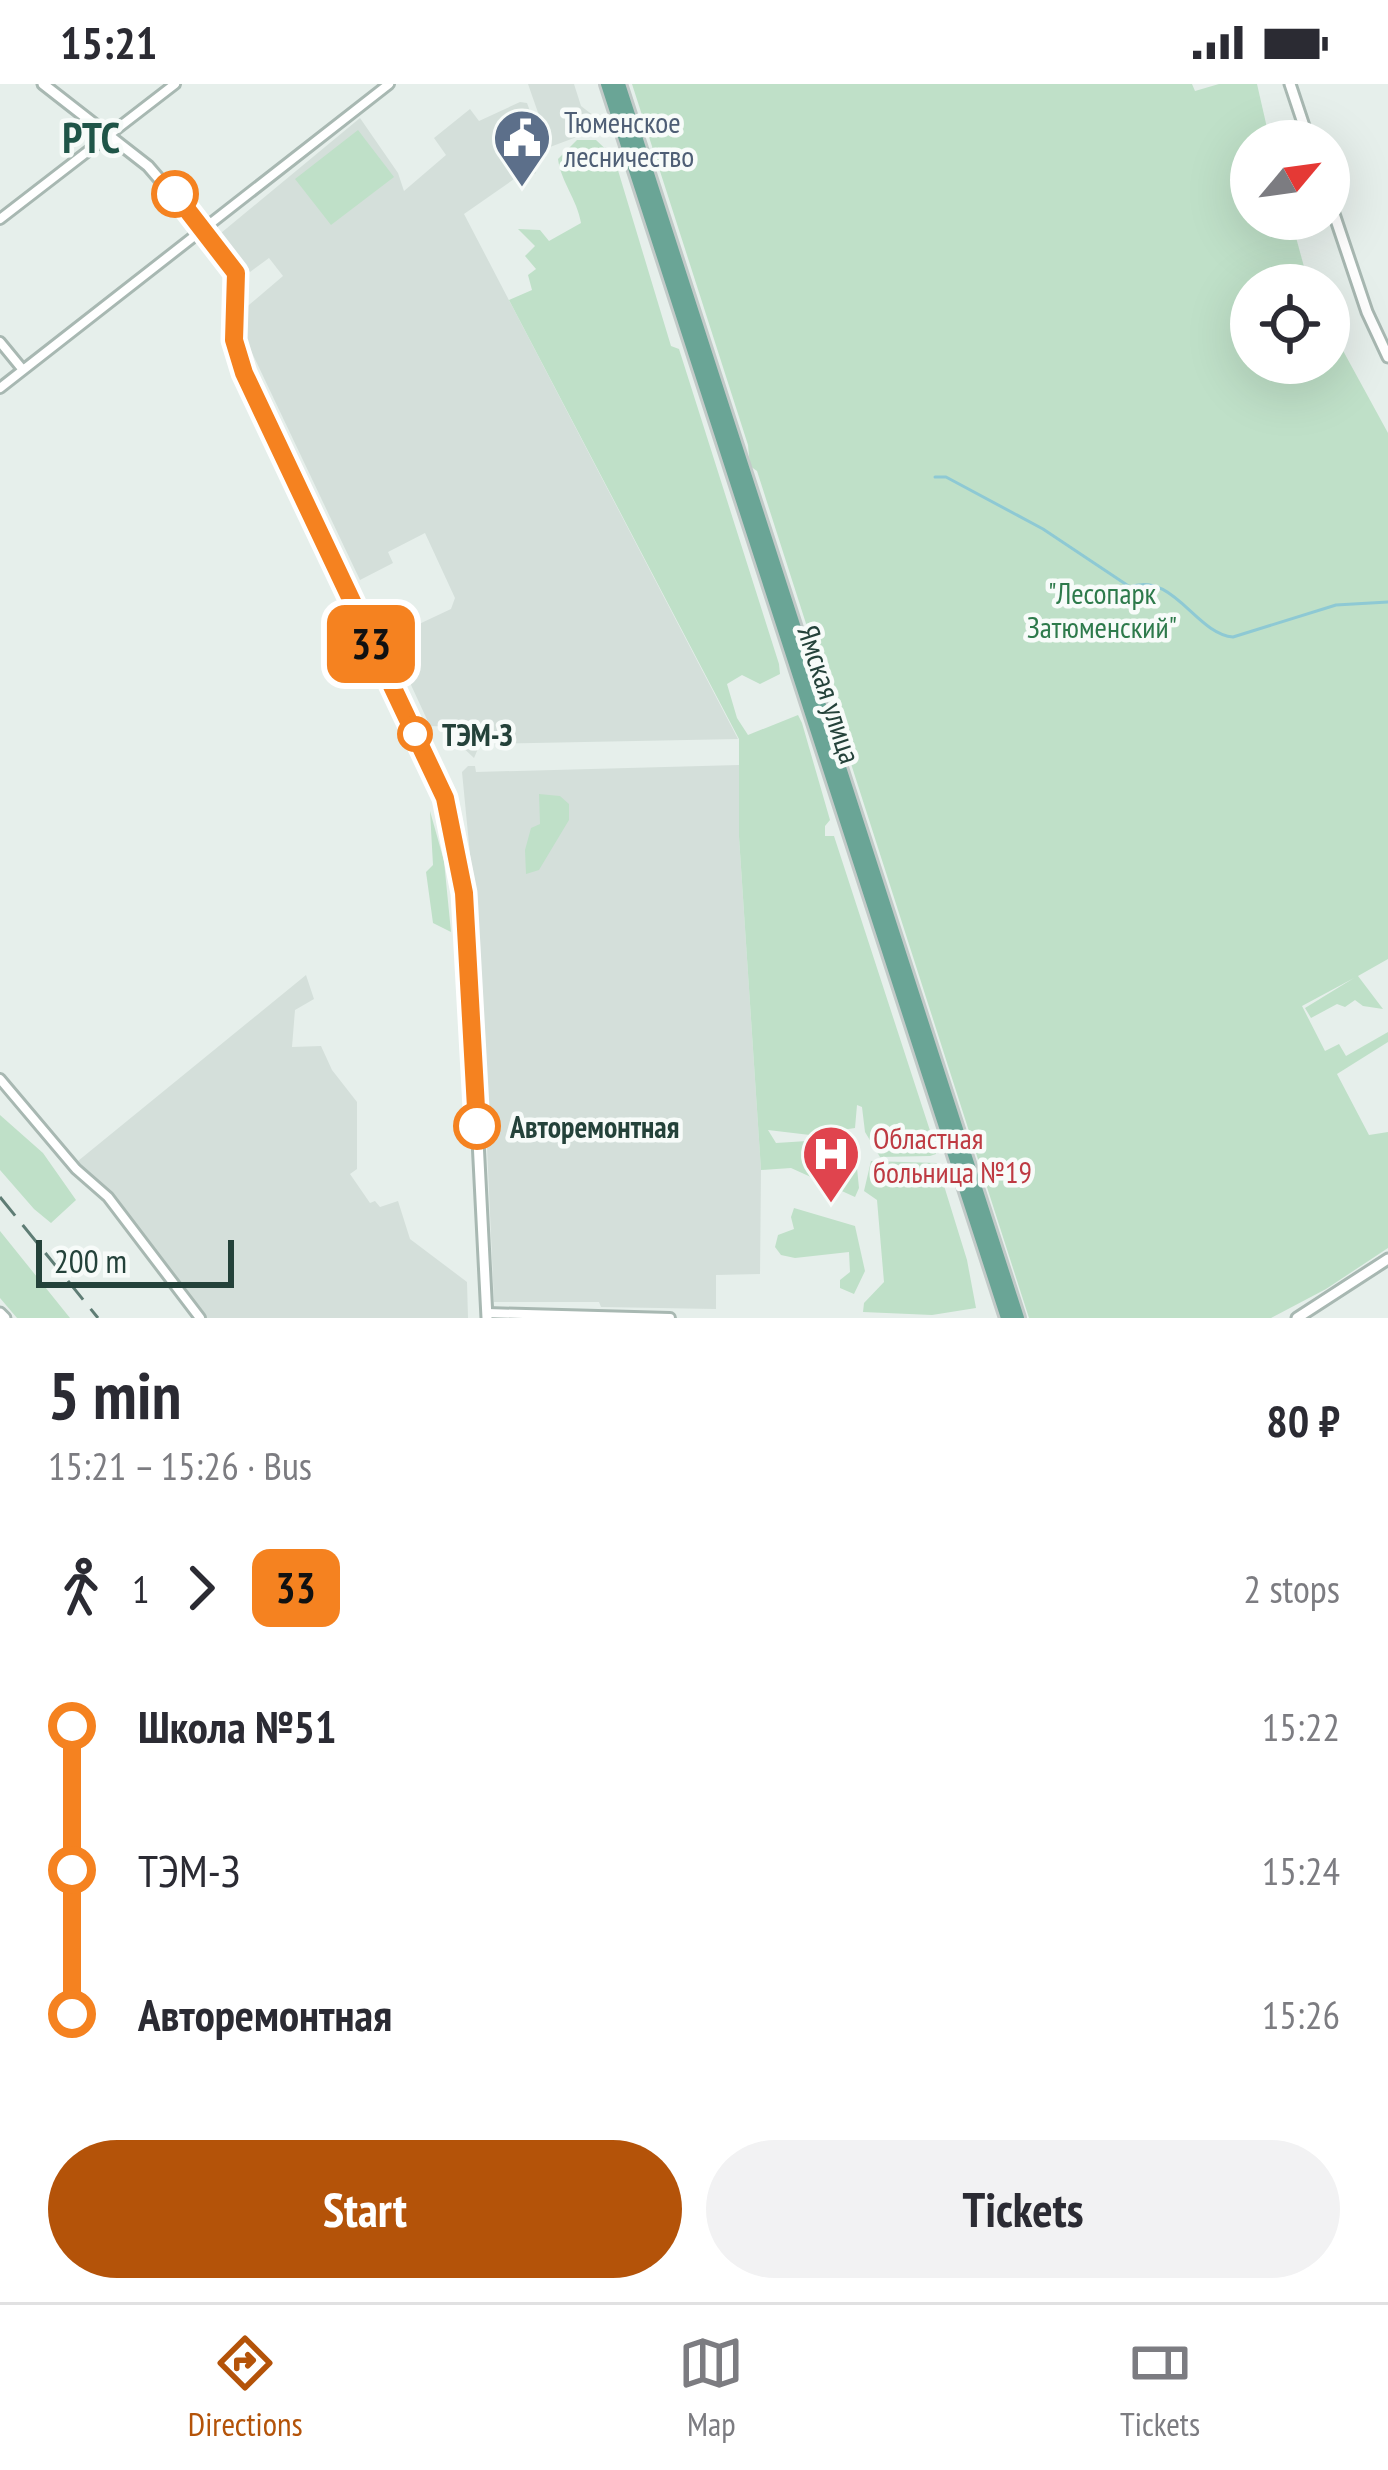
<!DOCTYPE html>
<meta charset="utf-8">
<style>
:root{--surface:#fff;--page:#f2f2f3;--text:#2b2b33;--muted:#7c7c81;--line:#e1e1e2;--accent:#b45309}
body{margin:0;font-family:"PT Sans Narrow",sans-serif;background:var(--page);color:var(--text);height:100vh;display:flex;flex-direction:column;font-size:45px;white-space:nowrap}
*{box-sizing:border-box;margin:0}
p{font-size:39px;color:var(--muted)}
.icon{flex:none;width:66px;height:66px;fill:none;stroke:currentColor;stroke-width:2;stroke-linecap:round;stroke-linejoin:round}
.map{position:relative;height:1234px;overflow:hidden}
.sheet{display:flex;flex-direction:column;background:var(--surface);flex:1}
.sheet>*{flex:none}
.badge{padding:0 24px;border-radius:18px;font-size:42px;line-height:78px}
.needle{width:78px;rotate:61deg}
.buttons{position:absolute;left:1230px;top:36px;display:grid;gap:24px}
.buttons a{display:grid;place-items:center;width:120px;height:120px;border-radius:50%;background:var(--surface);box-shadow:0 12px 48px #0002;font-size:60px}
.scale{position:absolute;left:36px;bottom:30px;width:198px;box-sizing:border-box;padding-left:12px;border:6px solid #24423a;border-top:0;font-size:33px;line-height:42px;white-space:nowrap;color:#24423a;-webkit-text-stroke:9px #f7fbf9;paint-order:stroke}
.map>.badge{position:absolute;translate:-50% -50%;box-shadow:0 0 0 6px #fff}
.legs{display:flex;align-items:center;gap:18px;height:132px;padding:0 48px;font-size:39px}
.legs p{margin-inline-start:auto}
.overview{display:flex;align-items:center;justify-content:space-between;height:204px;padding:0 48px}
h1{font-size:66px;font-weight:700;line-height:90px}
.cta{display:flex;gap:24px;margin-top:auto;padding:24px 48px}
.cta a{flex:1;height:138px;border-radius:72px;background:var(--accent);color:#fff;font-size:48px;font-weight:700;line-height:138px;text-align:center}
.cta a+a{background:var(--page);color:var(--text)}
ul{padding:0 48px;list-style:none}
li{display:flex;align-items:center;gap:42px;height:144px;font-size:45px}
li i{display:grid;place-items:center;width:18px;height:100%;margin:0 15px;background:currentColor}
li i::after{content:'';width:30px;height:30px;margin:-15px;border:9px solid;border-radius:50%;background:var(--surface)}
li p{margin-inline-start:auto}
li:first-child i{background:linear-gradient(#0000 50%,currentColor 0)}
li:last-child i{background:linear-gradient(currentColor 50%,#0000 0)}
.status{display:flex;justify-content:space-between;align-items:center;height:84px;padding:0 60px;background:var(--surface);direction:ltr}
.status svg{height:33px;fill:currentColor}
.tab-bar{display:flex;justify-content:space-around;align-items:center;height:168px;border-top:3px solid var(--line);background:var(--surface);font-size:33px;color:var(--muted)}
.tab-bar a{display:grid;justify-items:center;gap:6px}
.tab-bar .current{color:var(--accent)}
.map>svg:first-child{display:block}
.built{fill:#d4dfda}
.green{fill:#bfe0c8}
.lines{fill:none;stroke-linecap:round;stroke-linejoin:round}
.stream{stroke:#8ec9d4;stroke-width:3}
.minor-casing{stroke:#a8b8b2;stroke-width:14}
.tertiary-casing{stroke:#a8b8b2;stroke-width:15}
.primary-casing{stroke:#c2cac8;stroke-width:18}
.minor{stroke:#fff;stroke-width:8}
.tertiary{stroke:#fff;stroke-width:9}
.primary{stroke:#6aa596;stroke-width:12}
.rail{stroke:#5f7d75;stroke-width:3;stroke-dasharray:24 12;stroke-linecap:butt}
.line-1-casing{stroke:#fff;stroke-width:27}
.line-1{stroke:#f58220;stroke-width:18}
.stop-1-dot{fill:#fff;stroke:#f58220;stroke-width:6}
.labels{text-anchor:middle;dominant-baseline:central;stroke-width:9;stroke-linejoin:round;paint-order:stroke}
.service-label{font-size:30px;fill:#4e5e75;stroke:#f7fbf9;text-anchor:start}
.park-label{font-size:30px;fill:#2d7a4b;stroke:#f7fbf9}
.street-label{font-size:30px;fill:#24423a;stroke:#f7fbf9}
.stop-label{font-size:30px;font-weight:bold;fill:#24423a;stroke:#f7fbf9;text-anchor:start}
.health-label{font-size:30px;fill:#be3a42;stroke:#f7fbf9;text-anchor:start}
.district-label{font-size:42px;font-weight:bold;fill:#1f5548;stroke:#f7fbf9}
</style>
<div class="status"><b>15:21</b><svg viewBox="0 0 49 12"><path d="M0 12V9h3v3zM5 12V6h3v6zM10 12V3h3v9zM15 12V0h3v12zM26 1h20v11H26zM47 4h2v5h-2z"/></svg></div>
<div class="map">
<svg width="1388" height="1234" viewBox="0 0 1388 1234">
<rect width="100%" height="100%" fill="#e6efeb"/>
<!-- built -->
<path class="built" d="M528 0H574L581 22 594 32 598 45 550 63Z
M520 18 527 19 546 71 532 79 536 89 520 98 517 93 464 130 738 655 480 660 474 674 457 658 463 650 456 643 430 642 387 549 413 537 417 541 451 525 455 514 425 449 388 468 393 479 360 496 244 252 243 226 283 192 269 174 250 188 221 149 360 34 398 89 404 107 446 71 434 54 470 25 479 37Z
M739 681V753L761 1086 760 1190 716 1191V1225L601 1223 599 1218H494L477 842 462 688 468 682H475L476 688Z
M306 891 314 915 295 926 292 963 321 962 332 986 357 1018V1085L350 1090 370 1119 375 1117 380 1123 398 1117 410 1155 467 1198 468 1234H203L78 1077Z"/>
<!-- green -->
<path class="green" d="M632 0H1192L1195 7 1219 0H1257L1270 57H1251V135H1291L1309 201H1251V279H1329V241L1388 349V875L1358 892 1383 925 1363 922 1355 916 1345 923 1337 920 1311 934 1305 924 1354 894 1302 922 1325 967 1339 960 1346 972 1388 948V958L1337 990 1369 1051 1388 1048V1164L1326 1205 1271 1234H1029L757 387 750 382 748 361Z
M358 46 394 93 331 141 295 95Z
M577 56H596L614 73 671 262 679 265 779 580 780 590 760 600 742 591 727 600 737 634 748 651 798 631 802 639 830 736 825 742V752H834L935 1062 936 1070 930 1072 880 1073 865 1048 862 1023 857 1021 855 1044 810 1051 768 1046 776 1059 854 1054 859 1104 855 1113 791 1084 761 1086 739 753V655L509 216 532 206 528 191 536 185 525 172 535 162 518 145 540 146 549 157 581 139C577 115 561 98 558 75Z
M539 710 560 712 569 720V736L539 786 526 790 525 766 531 744 540 740Z
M430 727 444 777 451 848 433 839 426 788 433 781Z
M0 1031 43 1069 76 1116 51 1139 34 1125 0 1086Z
M871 1077 937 1079 967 1176 976 1224 932 1231 863 1228 864 1219 884 1198 877 1116 864 1107Z
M794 1124 855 1142 865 1187 854 1210 840 1204V1196L850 1188 849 1168 795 1174 781 1171 775 1163 778 1151 794 1145 791 1133Z
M0 1147 70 1234H17L0 1214Z"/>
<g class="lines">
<!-- stream -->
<path class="stream" d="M935 393H946L1043 445 1130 503C1173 487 1196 550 1233 553L1336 521 1388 518"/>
<!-- minor casing -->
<g class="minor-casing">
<path id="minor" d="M0 135 175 0
M0 258 23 286
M0 304 389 0
M0 995 76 1085 108 1113 200 1234
M487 1229 670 1234"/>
</g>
<!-- tertiary casing -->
<g class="tertiary-casing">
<path id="tertiary" d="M43 0 148 82 227 174 237 196 234 256 244 289 439 701 451 734 467 839 487 1234
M1290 0 1309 57
M1329 115 1367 228 1388 273
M0 1229 5 1234
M1297 1234 1388 1175"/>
</g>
<!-- primary casing -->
<g class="primary-casing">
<path id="primary" d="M607 0 1007 1234
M619 0 1018 1234"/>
</g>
<!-- minor -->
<use href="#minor" class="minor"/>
<!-- tertiary -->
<use href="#tertiary" class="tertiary"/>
<!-- primary -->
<use href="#primary" class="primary"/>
<!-- rail -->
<path class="rail" d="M0 1113 98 1234"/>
</g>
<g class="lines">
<!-- line-1 casing -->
<g class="line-1-casing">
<path id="line-1" d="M175 110 236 189 234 256 244 289 445 714 464 809 477 1042"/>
</g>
<!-- line-1 -->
<use href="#line-1" class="line-1"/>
</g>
<!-- icons -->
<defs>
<g id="civic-pin" transform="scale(3)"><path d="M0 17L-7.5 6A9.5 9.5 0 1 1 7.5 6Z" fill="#5c6f8a" stroke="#f7fbf9"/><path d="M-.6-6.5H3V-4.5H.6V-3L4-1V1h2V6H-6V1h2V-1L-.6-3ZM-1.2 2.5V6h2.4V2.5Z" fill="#fff"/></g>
<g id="hospital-pin" transform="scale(3)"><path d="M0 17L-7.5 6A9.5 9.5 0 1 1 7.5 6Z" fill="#e0444e" stroke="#f7fbf9"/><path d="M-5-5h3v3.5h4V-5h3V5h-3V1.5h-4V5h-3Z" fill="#fff"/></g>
</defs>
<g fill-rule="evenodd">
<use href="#civic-pin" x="522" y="54"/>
<use href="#hospital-pin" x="831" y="1070"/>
</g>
<!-- markers -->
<g class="stop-1-dot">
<circle cx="175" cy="110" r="21"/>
<circle cx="415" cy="650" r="15"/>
<circle cx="477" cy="1042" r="21"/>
</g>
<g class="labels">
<!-- service labels -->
<g class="service-label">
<text x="564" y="37">Тюменское<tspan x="564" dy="34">лесничество</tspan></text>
</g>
<!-- park labels -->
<g class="park-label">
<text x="1102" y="508">"Лесопарк<tspan x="1102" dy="34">Затюменский"</tspan></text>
</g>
<!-- street labels -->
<g class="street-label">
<text transform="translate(830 610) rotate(72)">Ямская улица</text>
</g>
<!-- stop labels -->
<g class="stop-label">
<text x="442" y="650">ТЭМ-З</text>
<text x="510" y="1042">Авторемонтная</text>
</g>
<!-- health labels -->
<g class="health-label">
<text x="873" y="1053">Областная<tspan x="873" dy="34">больница №19</tspan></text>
</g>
<!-- district labels -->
<g class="district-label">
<text x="91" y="53">РТС</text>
</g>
</g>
</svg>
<div class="buttons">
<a><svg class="needle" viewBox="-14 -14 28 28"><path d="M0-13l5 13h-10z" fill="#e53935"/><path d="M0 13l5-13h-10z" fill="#7c7c81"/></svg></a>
<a><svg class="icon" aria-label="locate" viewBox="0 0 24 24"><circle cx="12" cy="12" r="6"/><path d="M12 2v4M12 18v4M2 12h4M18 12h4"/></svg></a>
</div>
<div class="scale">200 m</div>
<b class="badge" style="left:371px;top:560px;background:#f58220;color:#111">33</b>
</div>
<section class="sheet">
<div class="overview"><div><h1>5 min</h1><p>15:21 – 15:26 · Bus</p></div><b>80 ₽</b></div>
<div class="legs"><svg class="icon" aria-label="walk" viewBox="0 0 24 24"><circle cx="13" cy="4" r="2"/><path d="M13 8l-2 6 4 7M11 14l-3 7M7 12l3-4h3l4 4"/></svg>1<svg class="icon" aria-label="forward" viewBox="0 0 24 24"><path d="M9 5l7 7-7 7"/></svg><b class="badge" style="background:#f58220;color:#111">33</b><p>2 stops</p></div>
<ul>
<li><i style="color:#f58220"></i><b>Школа №51</b><p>15:22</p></li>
<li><i style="color:#f58220"></i><span>ТЭМ-З</span><p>15:24</p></li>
<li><i style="color:#f58220"></i><b>Авторемонтная</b><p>15:26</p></li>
</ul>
<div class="cta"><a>Start</a><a>Tickets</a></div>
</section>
<nav class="tab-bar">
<a class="current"><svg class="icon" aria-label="directions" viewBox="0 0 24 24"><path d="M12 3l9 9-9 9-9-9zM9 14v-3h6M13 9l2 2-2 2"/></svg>Directions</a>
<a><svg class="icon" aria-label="map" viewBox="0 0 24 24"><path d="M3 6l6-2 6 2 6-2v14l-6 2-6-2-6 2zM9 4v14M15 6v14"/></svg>Map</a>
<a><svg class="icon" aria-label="tickets" viewBox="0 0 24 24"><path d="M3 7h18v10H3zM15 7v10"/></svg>Tickets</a>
</nav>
